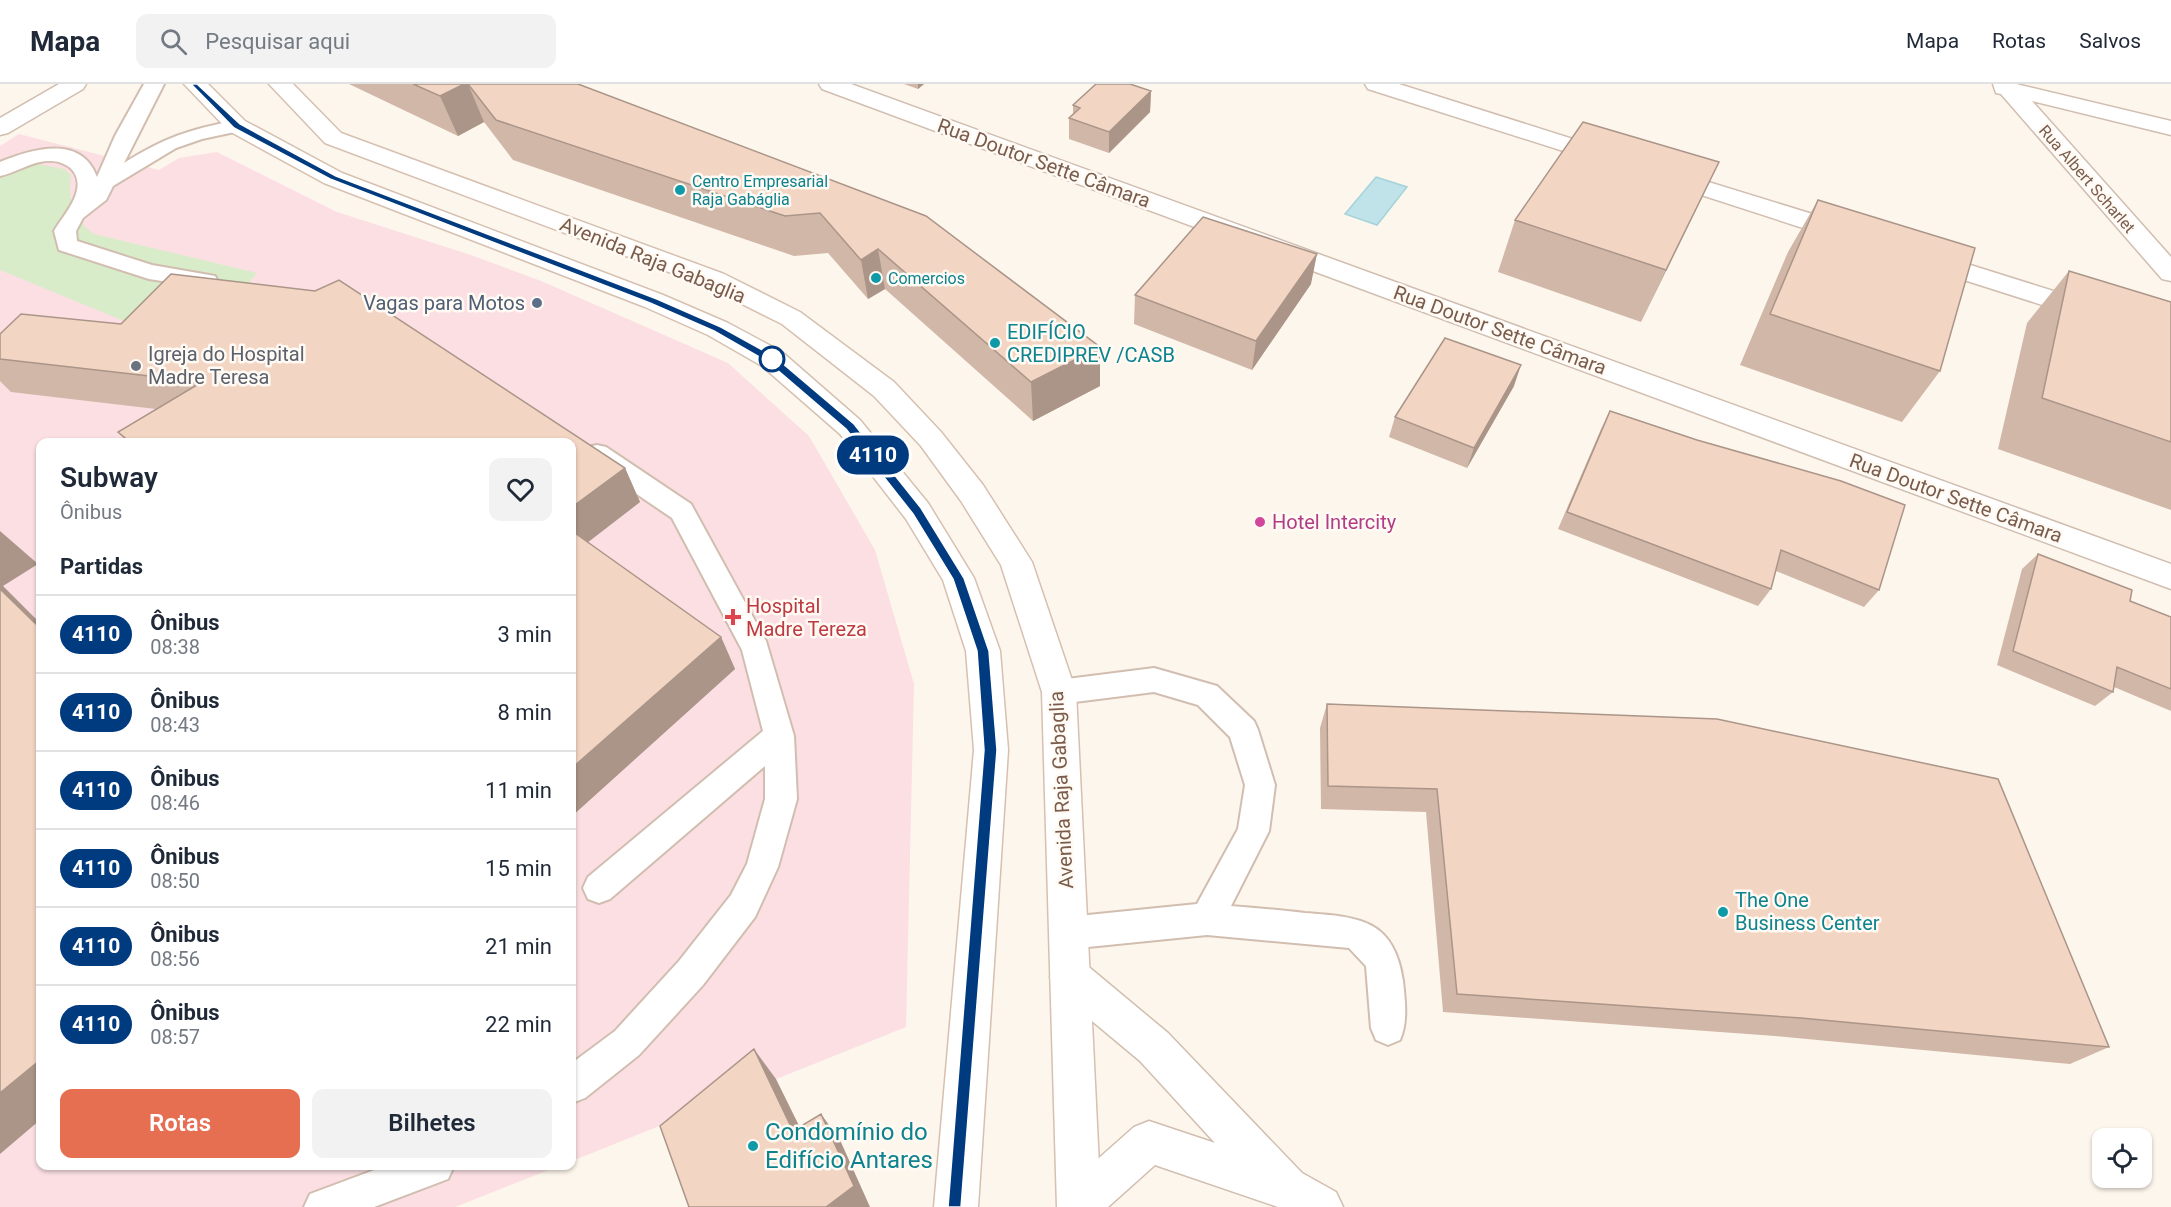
<!DOCTYPE html>
<html lang="pt">
<meta charset="utf-8">
<style>
:root{--surface:#fff;--page:#f2f2f3;--text:#1f2937;--muted:#747a83;--line:#e0e1e3;--accent:#e76f51}
body{margin:0;font-family:Roboto,sans-serif;background:var(--page);color:var(--text);height:100vh;display:flex;flex-direction:column;font-size:22px;white-space:nowrap}
*{box-sizing:border-box;margin:0}
p{font-size:20px;color:var(--muted)}
.icon{flex:none;width:33px;height:33px;fill:none;stroke:currentColor;stroke-width:2;stroke-linecap:round;stroke-linejoin:round}
.map{position:relative;flex:1;overflow:hidden}
.details{position:absolute;left:36px;top:354px;width:540px;height:732px;display:flex;flex-direction:column;background:var(--surface);border-radius:12px;box-shadow:0 2px 4px #0004}
.details>*{flex:none}
.badge{padding:0 12px;border-radius:20px;font-size:21px;line-height:39px}
.tools{position:absolute;left:2092px;top:1044px;display:grid;gap:12px}
.tools a{display:grid;place-items:center;width:60px;height:60px;border-radius:12px;background:var(--surface);box-shadow:0 2px 4px #0004;font-size:30px}
.map>.badge{position:absolute;translate:-50% -50%;box-shadow:0 0 0 3px #fff}
h2{padding:0 24px;font-size:22px;line-height:54px}
.round{display:grid;place-items:center;flex:none;width:63px;height:63px;border-radius:12px;background:var(--page)}
.head{display:flex;align-items:center;justify-content:space-between;height:102px;padding:0 24px}
h1{font-size:28px;font-weight:600;line-height:45px}
.cta{display:flex;gap:12px;margin-top:auto;padding:12px 24px}
.cta a{flex:1;height:69px;border-radius:12px;background:var(--accent);color:#fff;font-size:24px;font-weight:600;line-height:69px;text-align:center}
.cta a+a{background:var(--page);color:var(--text)}
ul{padding:0;list-style:none}
li{display:flex;align-items:center;gap:18px;height:78px;padding:0 24px;border-top:2px solid var(--line)}
li div{flex:1}
li b{display:block;font-size:22px}
li em{font-style:normal}
li .badge{min-width:66px;font-weight:700;text-align:center}
header{display:flex;align-items:center;gap:36px;box-sizing:border-box;height:84px;padding:0 30px;background:var(--surface);border-bottom:2px solid var(--line)}
header strong{font-size:28px}
nav{display:flex;gap:33px;margin-inline-start:auto;font-size:21px}
.search{width:420px;height:54px;background:var(--page);display:flex;align-items:center;gap:15px;box-sizing:border-box;padding:0 21px;border-radius:12px;color:var(--muted);font-size:22px}
.map>svg:first-child{display:block}
.medical{fill:#fbdfe3}
.green{fill:#d8ecc9}
.water{fill:#bfe3e8;stroke:#a5d3da;stroke-width:1.5}
.lines{fill:none;stroke-linecap:round;stroke-linejoin:round}
.service-casing{stroke:#d1beb0;stroke-width:4}
.minor-casing{stroke:#d1beb0;stroke-width:3}
.tertiary-casing{stroke:#d1beb0;stroke-width:3}
.secondary-casing{stroke:#d6c0b0;stroke-width:3}
.service{fill:#fff;fill-rule:evenodd}
.minor{fill:#fff;fill-rule:evenodd}
.tertiary{fill:#fff;fill-rule:evenodd}
.secondary{fill:#fff;fill-rule:evenodd}
.wall{fill:#d1b7a8}
.shaded-wall{fill:#aa9588}
.building{fill:#f3d5c3;stroke:#aa9588;stroke-width:1.5}
.line{fill:#003b80;stroke:#fff;stroke-width:1.5}
.culture-dot{fill:#0f9aa8;stroke:#fffaf3;stroke-width:2}
.service-dot{fill:#5c6f8a;stroke:#fffaf3;stroke-width:2}
.stop-dot{fill:#fff;stroke:#003b80;stroke-width:3}
.worship-dot{fill:#6b7280;stroke:#fffaf3;stroke-width:2}
.hotel-dot{fill:#d1479c;stroke:#fffaf3;stroke-width:2}
.health-dot{fill:#e0444e;stroke:#fffaf3;stroke-width:2}
.labels{text-anchor:middle;dominant-baseline:central;stroke-width:5;stroke-linejoin:round;paint-order:stroke}
.far-street-label{font-size:16px;fill:#7a5c4d;stroke:#fffaf3}
.far-culture-label{font-size:16px;fill:#0d838f;stroke:#fffaf3;text-anchor:start}
.street-label{font-size:20px;fill:#7a5c4d;stroke:#fffaf3}
.service-label{font-size:20px;fill:#4e5e75;stroke:#fffaf3;text-anchor:end}
.culture-label{font-size:20px;fill:#0d838f;stroke:#fffaf3;text-anchor:start}
.worship-label{font-size:20px;fill:#5b616d;stroke:#fffaf3;text-anchor:start}
.hotel-label{font-size:20px;fill:#b23c85;stroke:#fffaf3;text-anchor:start}
.health-label{font-size:20px;fill:#be3a42;stroke:#fffaf3;text-anchor:start}
.near-culture-label{font-size:24px;fill:#0d838f;stroke:#fffaf3;text-anchor:start}
</style>
<header>
<strong>Mapa</strong>
<div class="search"><svg class="icon" aria-label="search" viewBox="0 0 24 24"><circle cx="10" cy="10" r="6"/><path d="M15 15l6 6"/></svg>Pesquisar aqui</div>
<nav><a>Mapa</a><a>Rotas</a><a>Salvos</a></nav>
</header>
<div class="map">
<svg width="2171" height="1123" viewBox="0 0 2171 1123">
<rect width="100%" height="100%" fill="#fdf6ec"/>
<!-- medical -->
<path class="medical" d="M19 50 159 86 179 74 217 68 337 128 471 171 541 197 728 279 809 352 875 466 914 600 906 943 572 1077V358H40V1082H559L455 1123H0V62Z"/>
<!-- green -->
<path class="green" d="M38 80 64 85 71 91C68 118 72 134 94 150L257 189 222 229 170 256 0 186V94L20 84Z"/>
<!-- water -->
<path class="water" d="M1376 93 1407 103 1377 141 1345 130Z"/>
<g class="lines">
<!-- service casing -->
<g class="service-casing">
<path id="service" d="M144 0H164L124 79C166 53 188 46 237 36L244 38 247 42 244 46 202 55 176 64 113 102 106 116 83 134 76 147 77 157 152 181 215 192 218 197 215 202 207 204 149 195 59 166 54 147C61 135 72 123 76 110 84 85 61 73 40 78 26 81 14 89 0 92V78C32 65 81 50 97 93L115 52Z
M597 361 606 363 691 420 766 557 794 652 797 715 778 783 755 833 703 901 639 971 585 1014 572 1019V979L615 947 679 877 731 811 747 780 765 715V682L610 815 599 819 588 815 583 804 588 793 763 647 742 566 672 434 588 377 584 370 588 363Z
M1154 584 1217 602 1254 637 1258 646 1275 701 1269 747 1231 822C1256 824 1281 826 1305 829 1357 833 1394 834 1403 897 1405 916 1408 938 1400 956L1388 961 1376 956 1371 944 1366 882 1349 864 1207 851 1068 865 1056 860 1051 849 1056 838 1068 833 1197 820 1238 745 1245 701 1230 653 1198 621 1154 608 1059 620 1049 617 1044 608 1049 599 1059 596Z
M385 1082H454L448 1095 374 1123H304L310 1110Z"/>
</g>
<!-- minor casing -->
<g class="minor-casing">
<path id="minor" d="M819 0H851L2171 480V505L822 5Z
M1365 0H1399L1617 69 1621 74 1617 79H1601L1368 5Z
M1993 0H2016L2171 37V51L2032 17 2171 173V197L2162 195 2001 10 1996 9Z
M1663 84 1858 144 1862 150 1858 156 1849 158 1840 156 1655 96 1651 91 1655 86Z
M1926 167 2171 244V262L1917 181 1913 175 1917 169Z
M1070 874 1084 879 1168 949 1302 1089 1336 1108 1343 1123H1278L1155 1081 1108 1123H1058L1064 1105 1134 1043 1149 1037 1215 1059 1140 977 1056 907 1050 893 1056 879Z"/>
</g>
<!-- tertiary casing -->
<g class="tertiary-casing">
<path id="tertiary" d="M59 0H86L83 5 8 49 0 51V34Z"/>
</g>
<!-- secondary casing -->
<g class="secondary-casing">
<path id="secondary" d="M184 0H208L245 37 342 89 663 211 728 239 782 268 860 336 928 419 974 494 1000 567 1008 666 978 1123H934L974 666 966 567 943 496 906 435 840 350 762 282 708 251 645 223 324 99 229 47Z
M269 0H293L341 49 724 190 800 228 894 298 941 348 983 401 1032 478 1076 608 1101 1123H1057L1042 608 1001 481 961 417 921 362 874 312 782 240 706 202 325 59Z"/>
</g>
<!-- service -->
<use href="#service" class="service"/>
<!-- minor -->
<use href="#minor" class="minor"/>
<!-- tertiary -->
<use href="#tertiary" class="tertiary"/>
<!-- secondary -->
<use href="#secondary" class="secondary"/>
</g>
<!-- wall -->
<path class="wall" d="M349 0H578L926 132 1100 302 1033 337 885 205 868 215 828 169 794 172 513 76 484 38 458 52Z
M904 0H924L918 5Z
M1151 7 1150 28 1109 69 1069 55V34L1073 30V21Z
M1719 78 1641 238 1498 188 1515 136Z
M1818 116 1940 287 1902 338 1740 281 1788 168Z
M2069 187 2171 218V426L1998 365 2027 239Z
M171 190 315 207 339 196 625 384 640 418 588 458 721 553 735 585 572 732V358H127L118 348 156 325 11 308 0 297V250L21 230 121 240Z
M1311 200 1252 286 1134 240 1135 211Z
M1514 302 1467 384 1389 353 1395 333Z
M1610 327 1879 506 1864 523 1776 487 1771 505 1758 522 1558 445 1601 345Z
M2038 470 2130 517 2171 533V627L2114 603 2113 608 2095 622 1997 581 2022 485Z
M1327 620 2109 963 2070 980 1775 952 1443 928 1426 728 1321 725 1320 644Z"/>
<!-- shaded-wall -->
<path class="shaded-wall" d="M464 0H468L484 38 458 52 440 12Z
M918 0H924L918 5Z
M1151 7 1150 28 1109 69V48Z
M1719 78 1694 130 1641 238 1666 186Z
M878 165 885 205 868 215 861 176Z
M1317 170 1311 200 1252 286 1256 257Z
M1100 263V302L1033 337 1031 298Z
M1521 281 1514 302 1467 384 1474 364Z
M625 384 640 418 574 469 572 465V423Z
M0 447 38 480 3 502 40 539V544L0 505Z
M721 553 735 585 572 732V684Z
M754 965 776 995 814 1072 793 1047Z
M40 976V1036L0 1070V1009Z
M821 1030 840 1056 870 1123H826Z"/>
<!-- building -->
<path class="building" d="M413 0H464L440 12Z
M468 0H578L926 132 1100 263 1031 298 878 165 861 176 820 129 785 132 496 36Z
M1096 0H1130L1151 7 1109 48 1069 34 1080 24 1073 21Z
M1583 38 1719 78 1666 186 1515 136Z
M1818 116 1975 164 1940 287 1770 230Z
M1203 133 1317 170 1256 257 1135 211Z
M2069 187 2171 218V358L2042 314Z
M171 190 315 207 339 196 625 384 572 423V358H130L118 348 202 298 0 275V250L21 230 121 240Z
M1445 254 1521 281 1474 364 1395 333Z
M1610 327 1697 356 1841 397 1905 421 1879 506 1781 466 1771 505 1567 428Z
M572 447 721 553 572 684Z
M2038 470 2132 506 2130 517 2171 533V605L2117 583 2113 608 2013 567Z
M0 505 40 544V976L0 1009Z
M1327 620 1717 635 1998 695 2109 963 1801 934 1457 910 1437 705 1328 702Z
M754 965 793 1047 821 1030 854 1102 826 1123H689L660 1042Z"/>
<!-- line -->
<path class="line" d="M191 0H197L240 40 336 92 657 215 721 243 775 273 854 340 921 424 964 494 989 567 997 666 961 1123H948L984 666 977 567 953 495 913 430 846 345 768 278 714 247 650 219 330 95 234 44Z"/>
<!-- markers -->
<g class="culture-dot">
<circle cx="680" cy="106" r="6"/>
<circle cx="876" cy="194" r="6"/>
<circle cx="995" cy="259" r="6"/>
<circle cx="1723" cy="828" r="6"/>
<circle cx="753" cy="1062" r="6"/>
</g>
<circle class="service-dot" cx="537" cy="219" r="6"/>
<circle class="stop-dot" cx="772" cy="275" r="12"/>
<circle class="worship-dot" cx="136" cy="282" r="6"/>
<circle class="hotel-dot" cx="1260" cy="438" r="6"/>
<path class="health-dot" d="M730 524h6v6h6v6h-6v6h-6v-6h-6v-6h6z"/>
<g class="labels">
<!-- far-street labels -->
<g class="far-street-label">
<text transform="translate(2087 95) rotate(49)">Rua Albert Scharlet</text>
</g>
<!-- far-culture labels -->
<g class="far-culture-label">
<text x="692" y="97">Centro Empresarial<tspan x="692" dy="18">Raja Gabáglia</tspan></text>
<text x="888" y="194">Comercios</text>
</g>
<!-- street labels -->
<g class="street-label">
<text transform="translate(1044 79) rotate(20)">Rua Doutor Sette Câmara</text>
<text transform="translate(653 176) rotate(22)">Avenida Raja Gabaglia</text>
<text transform="translate(1500 246) rotate(20)">Rua Doutor Sette Câmara</text>
<text transform="translate(1956 414) rotate(20)">Rua Doutor Sette Câmara</text>
<text transform="translate(1061 706) rotate(-93)">Avenida Raja Gabaglia</text>
</g>
<!-- service labels -->
<g class="service-label">
<text x="525" y="219">Vagas para Motos</text>
</g>
<!-- culture labels -->
<g class="culture-label">
<text x="1007" y="248">EDIFÍCIO<tspan x="1007" dy="23">CREDIPREV /CASB</tspan></text>
<text x="1735" y="816">The One<tspan x="1735" dy="23">Business Center</tspan></text>
</g>
<!-- worship labels -->
<g class="worship-label">
<text x="148" y="270">Igreja do Hospital<tspan x="148" dy="23">Madre Teresa</tspan></text>
</g>
<!-- hotel labels -->
<g class="hotel-label">
<text x="1272" y="438">Hotel Intercity</text>
</g>
<!-- health labels -->
<g class="health-label">
<text x="746" y="522">Hospital<tspan x="746" dy="23">Madre Tereza</tspan></text>
</g>
<!-- near-culture labels -->
<g class="near-culture-label">
<text x="765" y="1048">Condomínio do<tspan x="765" dy="28">Edifício Antares</tspan></text>
</g>
</g>
</svg>
<div class="tools">
<a><svg class="icon" aria-label="locate" viewBox="0 0 24 24"><circle cx="12" cy="12" r="6"/><path d="M12 2v4M12 18v4M2 12h4M18 12h4"/></svg></a>
</div>
<b class="badge" style="left:873px;top:371px;background:#003b80;color:#fff">4110</b>
<section class="details">
<div class="head"><div><h1>Subway</h1><p>Ônibus</p></div><a class="round"><svg class="icon" aria-label="heart" viewBox="0 0 24 24"><path d="M12 20l-8-8c-3-5 5-10 8-4 3-6 11-1 8 4z"/></svg></a></div>
<h2>Partidas</h2>
<ul>
<li><span class="badge" style="background:#003b80;color:#fff">4110</span><div><b>Ônibus</b><p>08:38</p></div><em>3 min</em></li>
<li><span class="badge" style="background:#003b80;color:#fff">4110</span><div><b>Ônibus</b><p>08:43</p></div><em>8 min</em></li>
<li><span class="badge" style="background:#003b80;color:#fff">4110</span><div><b>Ônibus</b><p>08:46</p></div><em>11 min</em></li>
<li><span class="badge" style="background:#003b80;color:#fff">4110</span><div><b>Ônibus</b><p>08:50</p></div><em>15 min</em></li>
<li><span class="badge" style="background:#003b80;color:#fff">4110</span><div><b>Ônibus</b><p>08:56</p></div><em>21 min</em></li>
<li><span class="badge" style="background:#003b80;color:#fff">4110</span><div><b>Ônibus</b><p>08:57</p></div><em>22 min</em></li>
</ul>
<div class="cta"><a>Rotas</a><a>Bilhetes</a></div>
</section>
</div>
